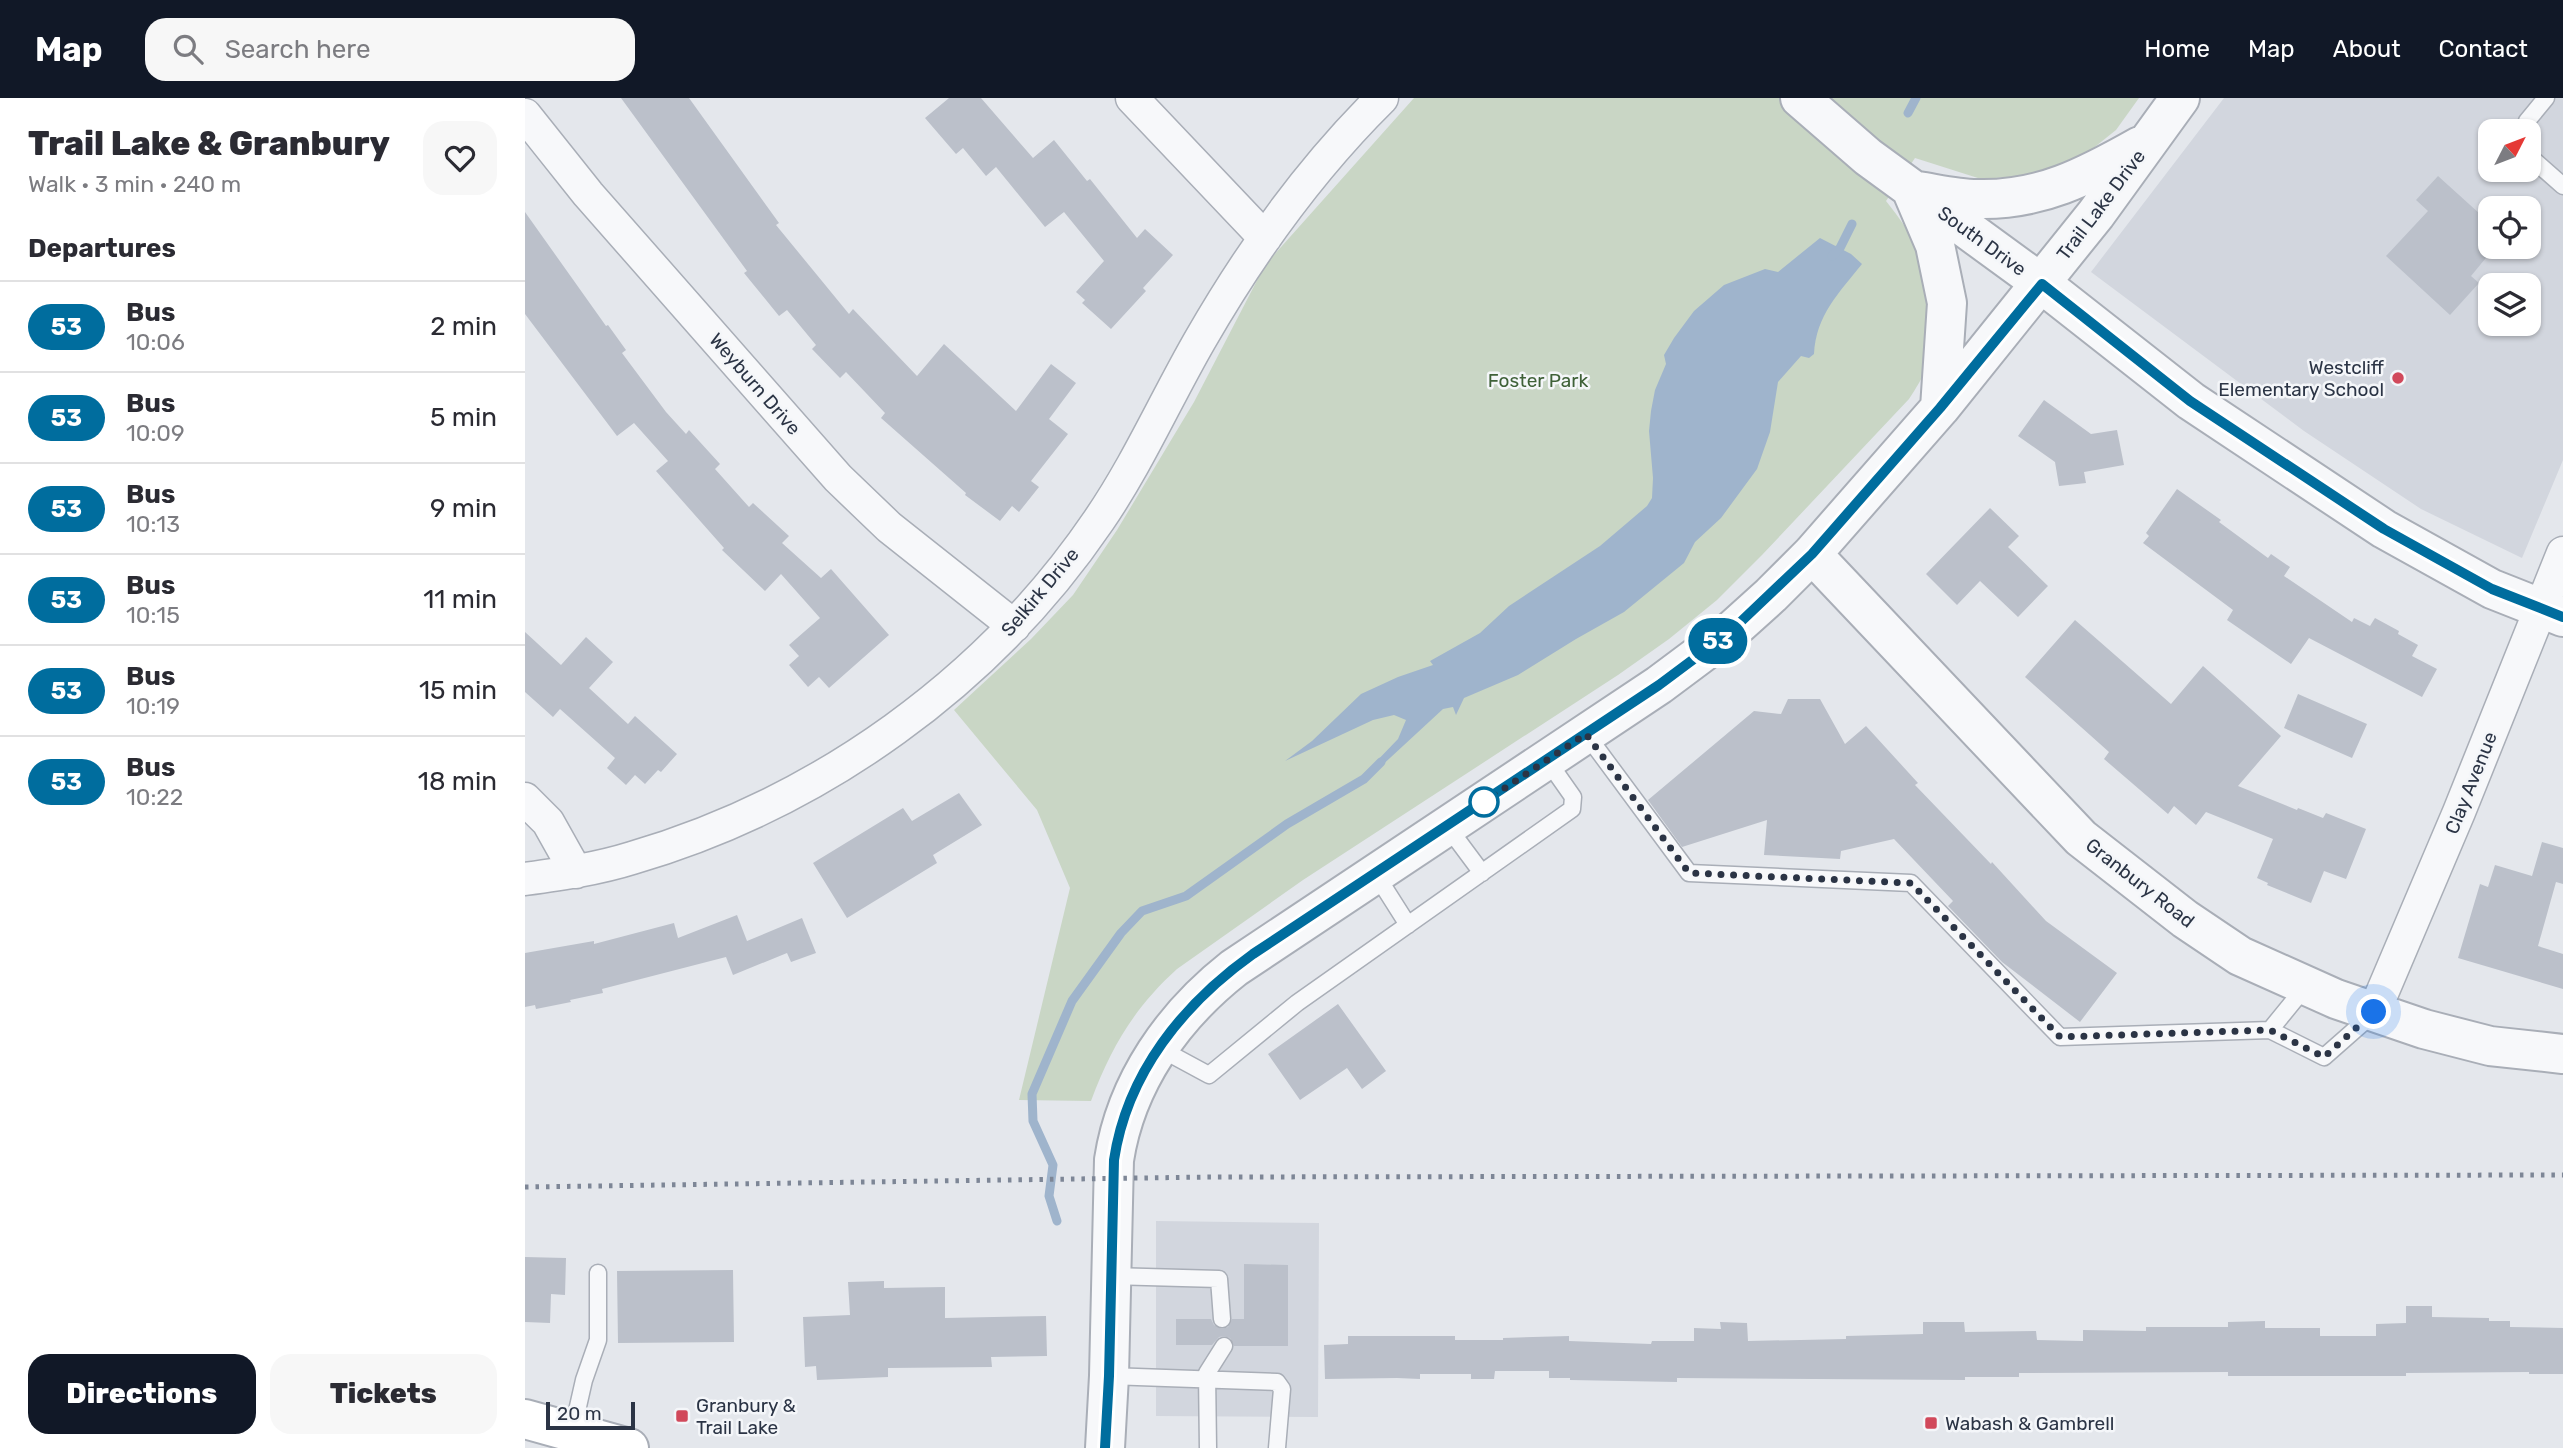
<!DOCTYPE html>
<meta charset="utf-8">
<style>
:root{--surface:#fff;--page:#f7f7f7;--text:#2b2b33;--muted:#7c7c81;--line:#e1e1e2;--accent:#111827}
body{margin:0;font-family:Rubik,sans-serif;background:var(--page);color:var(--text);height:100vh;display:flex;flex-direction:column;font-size:26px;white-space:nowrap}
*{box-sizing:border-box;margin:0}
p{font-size:23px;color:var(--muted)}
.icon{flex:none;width:38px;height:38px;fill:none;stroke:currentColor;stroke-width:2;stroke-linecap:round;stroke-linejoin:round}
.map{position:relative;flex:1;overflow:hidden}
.details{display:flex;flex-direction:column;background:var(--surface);width:525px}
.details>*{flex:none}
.badge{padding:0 14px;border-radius:23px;font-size:24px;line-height:46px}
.needle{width:46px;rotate:48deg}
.fabs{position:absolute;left:1953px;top:21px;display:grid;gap:14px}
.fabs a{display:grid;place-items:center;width:63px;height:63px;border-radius:14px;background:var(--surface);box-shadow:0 2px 5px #0004;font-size:35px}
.scale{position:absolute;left:21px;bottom:18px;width:89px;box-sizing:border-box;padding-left:7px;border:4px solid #2b3445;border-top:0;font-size:19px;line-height:24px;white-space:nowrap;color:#2b3445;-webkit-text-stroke:5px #f4f6f9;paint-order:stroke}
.you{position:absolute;width:35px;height:35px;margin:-18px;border:5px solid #fff;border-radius:50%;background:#1a73e8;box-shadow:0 0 0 10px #1a73e833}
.map>.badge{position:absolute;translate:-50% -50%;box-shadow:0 0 0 4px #fff}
h2{padding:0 28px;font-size:26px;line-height:63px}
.round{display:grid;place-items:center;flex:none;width:74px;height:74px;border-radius:21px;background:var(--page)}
.summary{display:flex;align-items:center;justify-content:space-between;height:119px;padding:0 28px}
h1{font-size:33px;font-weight:800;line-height:52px}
.primary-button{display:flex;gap:14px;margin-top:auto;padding:14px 28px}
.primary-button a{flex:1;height:80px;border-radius:21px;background:var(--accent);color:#fff;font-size:28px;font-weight:800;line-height:80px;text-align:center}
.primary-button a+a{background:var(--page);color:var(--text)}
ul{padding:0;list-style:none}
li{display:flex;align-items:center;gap:21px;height:91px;padding:0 28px;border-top:2px solid var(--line)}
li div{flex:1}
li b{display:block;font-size:26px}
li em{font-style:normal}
li .badge{min-width:77px;font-weight:700;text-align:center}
header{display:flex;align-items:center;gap:42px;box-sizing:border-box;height:98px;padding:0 35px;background:var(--accent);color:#fff}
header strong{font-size:33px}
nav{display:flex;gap:38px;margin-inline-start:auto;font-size:24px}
.search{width:490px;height:63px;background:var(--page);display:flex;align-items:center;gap:18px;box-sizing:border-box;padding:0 24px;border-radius:21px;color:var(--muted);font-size:26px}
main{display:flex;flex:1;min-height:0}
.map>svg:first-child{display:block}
.built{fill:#d2d6de;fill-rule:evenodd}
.green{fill:#c9d6c5}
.water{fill:#9fb4cc}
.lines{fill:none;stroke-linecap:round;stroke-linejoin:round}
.stream{stroke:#9fb4cc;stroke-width:9}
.building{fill:#bbc0ca}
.service-casing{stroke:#a9aeb7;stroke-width:19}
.minor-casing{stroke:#a9aeb7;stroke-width:35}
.tertiary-casing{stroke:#a9aeb7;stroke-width:42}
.secondary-casing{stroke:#a9aeb7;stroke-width:42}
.service{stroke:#f7f8fa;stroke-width:16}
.minor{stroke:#f7f8fa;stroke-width:32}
.tertiary{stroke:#f7f8fa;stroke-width:38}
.secondary{stroke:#fff;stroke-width:38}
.rail{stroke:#7d8696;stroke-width:5;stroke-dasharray:3.5 7;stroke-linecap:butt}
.line-casing{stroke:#fff;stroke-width:16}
.line{stroke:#006d9e;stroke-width:10}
.walk{stroke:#2b3445;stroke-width:7;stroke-dasharray:0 12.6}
.poi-dot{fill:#d1495b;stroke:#f4f6f9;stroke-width:2.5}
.stop-dot{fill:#fff;stroke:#006d9e;stroke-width:3.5}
.labels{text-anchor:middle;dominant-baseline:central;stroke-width:5;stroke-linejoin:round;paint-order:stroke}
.street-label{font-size:19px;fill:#2b3445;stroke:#f4f6f9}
.poi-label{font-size:19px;fill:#2b3445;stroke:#f4f6f9;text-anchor:start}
.park-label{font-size:19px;fill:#3f6138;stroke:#f4f6f9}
</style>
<header>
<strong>Map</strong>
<div class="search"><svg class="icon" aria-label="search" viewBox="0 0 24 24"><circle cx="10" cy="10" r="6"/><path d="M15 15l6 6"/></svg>Search here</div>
<nav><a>Home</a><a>Map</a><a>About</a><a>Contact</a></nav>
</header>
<main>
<section class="details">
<div class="summary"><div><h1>Trail Lake &amp; Granbury</h1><p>Walk · 3 min · 240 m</p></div><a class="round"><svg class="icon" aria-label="heart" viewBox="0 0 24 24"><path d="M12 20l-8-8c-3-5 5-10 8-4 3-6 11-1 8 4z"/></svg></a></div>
<h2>Departures</h2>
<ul>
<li><span class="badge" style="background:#006d9e;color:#fff">53</span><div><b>Bus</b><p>10:06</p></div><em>2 min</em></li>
<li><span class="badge" style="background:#006d9e;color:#fff">53</span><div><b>Bus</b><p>10:09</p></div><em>5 min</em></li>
<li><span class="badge" style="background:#006d9e;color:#fff">53</span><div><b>Bus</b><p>10:13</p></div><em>9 min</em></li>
<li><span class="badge" style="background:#006d9e;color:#fff">53</span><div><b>Bus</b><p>10:15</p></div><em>11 min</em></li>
<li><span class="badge" style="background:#006d9e;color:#fff">53</span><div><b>Bus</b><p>10:19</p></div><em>15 min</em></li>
<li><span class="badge" style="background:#006d9e;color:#fff">53</span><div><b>Bus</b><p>10:22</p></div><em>18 min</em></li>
</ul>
<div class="primary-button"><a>Directions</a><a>Tickets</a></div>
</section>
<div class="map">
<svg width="2038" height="1350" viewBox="0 0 2038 1350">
<rect width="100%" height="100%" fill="#e4e7ec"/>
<!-- built -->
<path class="built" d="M1699 0H2038V362L1997 460 1896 411 1779 333 1566 174ZM1965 33H2004V72H1965ZM1965 110H2004V149H1965ZM1965 187H2004V226H1965Z
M631 1123 794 1125 793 1319 631 1318Z"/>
<!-- green -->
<path class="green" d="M889 0H1614L1591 32 1556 60 1513 77 1456 81 1390 60 1361 103C1376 122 1390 141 1399 164 1407 185 1409 245 1402 267 1398 280 1391 290 1384 301L1237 457 1192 502 1144 541 1093 577 778 782 652 871C610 909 586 949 566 1003L494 1002 545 790 512 712 429 612 506 541 548 497 592 432 669 304 740 167Z"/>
<!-- water -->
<path class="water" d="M1295 140 1326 156 1337 166C1314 195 1291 217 1289 256L1284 260 1276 258 1253 284 1245 334 1232 371 1196 420 1170 444 1159 465 1099 514 1051 541 993 577 939 600 931 617 928 609 918 611 852 672 846 669 873 641 881 622 869 617 848 622 760 663 787 643 836 596 873 579 908 567 905 563 955 535 984 508 1075 448 1122 408 1127 400 1128 380 1124 333 1126 313 1130 292 1141 266 1139 257 1149 240 1169 213 1199 187 1240 171 1253 174Z"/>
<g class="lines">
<!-- stream -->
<path class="stream" d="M1383 15 1391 0
M1307 158 1315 150 1327 126
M532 1123 524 1098 528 1067 508 1023 507 996 547 903 596 835 617 813 661 798 762 726 839 681 856 664"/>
</g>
<!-- building -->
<path class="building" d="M96 0H164L254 125 251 127 324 216 328 211 392 278 419 246 491 313 526 266 551 285 524 321 543 336 506 383 514 389 494 414 487 408 475 423 440 397 441 395 356 320 360 315 321 274 315 280 287 251 291 247 262 212 254 218 219 175 222 173Z
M424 0H456L508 60 529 42 562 83 565 81 612 140 620 131 648 157 618 190 621 193 586 231 557 205 560 202 551 194 579 163 539 114 520 129 471 69 461 78 438 50 431 56 400 20Z
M1913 78 1965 125V155L1946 178 1954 185 1925 217 1861 158 1903 113 1891 102Z
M0 114 81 228 83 227 101 252 97 255 141 314 161 336 164 332 195 366 190 371 224 409 228 405 264 438 257 445 296 480 306 471 364 537 304 590 294 579 283 589 264 567 274 558 264 547 295 520 256 476 240 493 197 452 199 450 131 373 143 363 109 325 92 338 0 216Z
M1519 302 1566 336 1592 332 1599 367 1559 374 1561 385 1534 388 1530 364 1493 338Z
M1652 391 1696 422 1694 424 1743 460 1746 456 1765 469 1759 478 1827 524 1829 520 1845 528 1850 520 1874 533 1873 536 1893 547 1887 558 1912 571 1897 599 1784 540 1766 566 1702 522 1708 512 1618 445 1624 438 1621 435Z
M1465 410 1494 438 1483 449 1523 488 1493 519 1455 483 1432 507 1401 476Z
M1550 522 1646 606 1678 568 1756 638 1713 688 1772 712 1773 710 1798 720 1801 715 1841 731 1821 781 1799 773 1786 805 1742 787 1743 785 1732 780 1748 741 1681 714 1671 727 1649 708 1643 716 1579 661 1584 654 1500 579Z
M0 534 36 567 61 539 88 564 64 590 103 626 110 618 152 656 136 674 133 672 120 686 110 677 101 687 82 670 90 660 35 611 28 619 0 594Z
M1773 596 1842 626 1827 660 1759 630Z
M1263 601H1295L1320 646 1341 628 1393 685 1390 687 1466 766 1467 764 1521 823 1592 875 1555 924 1477 864 1423 808 1428 803 1369 741 1316 753 1315 761 1239 757 1242 722 1157 749 1123 702 1229 613 1256 616Z
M434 695 457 727 408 757 412 765 322 820 288 765 378 710 387 723Z
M2017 744 2038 750V786L2031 784 2013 848 2038 856V891L1933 860 1955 786 1963 789 1970 767 2007 778Z
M212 817 222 843 277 820 291 855 266 864 262 855 208 877 201 859 77 891 78 895 45 902 46 904 11 911 10 907 0 909V855L69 843V846L149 825 153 840Z
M813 906 861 973 837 991 822 970 775 1002 743 956Z
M0 1159 41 1160 40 1197 26 1196 25 1225 0 1224Z
M719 1166 763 1167V1248H709L705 1240 699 1238 694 1239 687 1247H651V1221H686L689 1227 697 1231 703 1229 707 1221H719Z
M208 1172 209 1244 93 1245 92 1173Z
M359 1183V1190L420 1189V1220L521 1218 522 1258 466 1259 467 1269 363 1270V1279L292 1282 291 1268 280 1269 278 1219 325 1217 323 1184Z
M1881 1208H1907V1219L1964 1220V1223H1985V1229L2038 1230V1276H2004V1274L1881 1275V1278H1703V1274L1494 1275V1279H1440V1282L1152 1280V1284L1045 1282V1280H1024V1273H970L969 1281H946V1276H895V1281L872 1280 800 1281 799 1247 823 1246V1238H930V1242H978V1240L1044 1238V1243L1126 1246 1127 1243H1169V1230L1196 1231 1195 1224 1222 1225 1223 1243 1321 1241V1238L1398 1236V1224H1439L1440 1234 1511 1233 1512 1242 1558 1243V1232L1621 1233V1229H1703V1224L1740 1223V1230H1795V1238H1851V1226L1881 1225Z"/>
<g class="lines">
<!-- service casing -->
<g class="service-casing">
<path id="service" d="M1999 33 2002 23 2021 0
M2004 58 2038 88
M1061 636 1164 775 1386 785 1535 939 1745 932
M922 728 957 775
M850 775 883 827
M1781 888 1745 932 1799 959 1849 915
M634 950 684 977 772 905 1047 711 1048 699 1022 662
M585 1178 694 1181 697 1221
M584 1278 752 1284 757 1291 752 1350
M47 1335 59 1282 73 1242V1175
M683 1350 682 1275 699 1248"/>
</g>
<!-- minor casing -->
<g class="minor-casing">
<path id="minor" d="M607 0 740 140
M0 17 63 96 313 380 364 429 489 528
M0 701 23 724 51 774
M0 781C36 776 72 771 107 760 295 705 464 584 574 422 613 365 641 301 675 242 725 155 786 70 857 0
M1849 914 1934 714 2038 455"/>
</g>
<!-- tertiary casing -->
<g class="tertiary-casing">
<path id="tertiary" d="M1275 0 1343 59 1517 186 1666 303 1859 431 1967 491 2038 519
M1387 93 1410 147 1422 205 1415 310
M1393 93C1412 96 1433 101 1452 101 1515 103 1562 78 1615 48
M1287 456 1556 740 1660 821 1715 858 1811 901 1899 931 1965 948 2038 956
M580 1350 584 1278 589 1062C601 984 648 918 709 870L1134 587 1205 534 1246 497 1287 456 1415 310 1571 116 1655 0"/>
</g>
<!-- secondary casing -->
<g class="secondary-casing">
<path id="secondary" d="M0 1321 104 1350"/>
</g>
<!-- service -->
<use href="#service" class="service"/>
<!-- minor -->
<use href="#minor" class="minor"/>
<!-- tertiary -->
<use href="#tertiary" class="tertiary"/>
<!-- secondary -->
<use href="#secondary" class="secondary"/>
<!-- rail -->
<path class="rail" d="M0 1089 685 1079 2038 1077"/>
</g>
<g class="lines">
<!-- line casing -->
<g class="line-casing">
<path id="line" d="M580 1350 584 1278 589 1062C602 975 658 906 728 856L1134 587 1205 534 1287 456 1415 310 1517 186 1665 303 1859 431 1967 491 2038 519"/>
</g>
<!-- line -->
<use href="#line" class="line"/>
<!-- walk -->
<path class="walk" d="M959 704 1061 636 1164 775 1386 785 1535 939 1745 932 1799 959 1849 914"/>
</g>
<!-- markers -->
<g class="poi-dot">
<circle cx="1873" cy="280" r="7"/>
<rect x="150" y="1311" width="14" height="14" rx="3.5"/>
<rect x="1399" y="1318" width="14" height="14" rx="3.5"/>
</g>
<circle class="stop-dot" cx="959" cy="704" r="14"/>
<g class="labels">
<!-- street labels -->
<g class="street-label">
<text transform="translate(1576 107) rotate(-53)">Trail Lake Drive</text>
<text transform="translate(1457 143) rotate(36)">South Drive</text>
<text transform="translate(230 286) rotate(49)">Weyburn Drive</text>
<text transform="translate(515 494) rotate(-50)">Selkirk Drive</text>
<text transform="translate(1946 685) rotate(-68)">Clay Avenue</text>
<text transform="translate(1615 785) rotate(38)">Granbury Road</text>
</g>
<!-- poi labels -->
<g class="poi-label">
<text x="1859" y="269" text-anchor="end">Westcliff<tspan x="1859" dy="22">Elementary School</tspan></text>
<text x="171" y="1307">Granbury &amp;<tspan x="171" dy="22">Trail Lake</tspan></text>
<text x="1420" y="1325">Wabash &amp; Gambrell</text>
</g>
<!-- park labels -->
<g class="park-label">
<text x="1013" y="282">Foster Park</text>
</g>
</g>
</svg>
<div class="fabs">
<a><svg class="needle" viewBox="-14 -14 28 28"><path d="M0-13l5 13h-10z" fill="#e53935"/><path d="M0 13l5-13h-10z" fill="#7c7c81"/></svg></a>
<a><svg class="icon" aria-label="locate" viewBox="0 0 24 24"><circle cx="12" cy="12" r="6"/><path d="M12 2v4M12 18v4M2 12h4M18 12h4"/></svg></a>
<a><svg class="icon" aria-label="layers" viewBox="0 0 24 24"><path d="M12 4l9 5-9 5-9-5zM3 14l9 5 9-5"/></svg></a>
</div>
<div class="scale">20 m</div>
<div class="you" style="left:1849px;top:914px"></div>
<b class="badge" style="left:1193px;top:543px;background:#006d9e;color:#fff">53</b>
</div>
</main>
